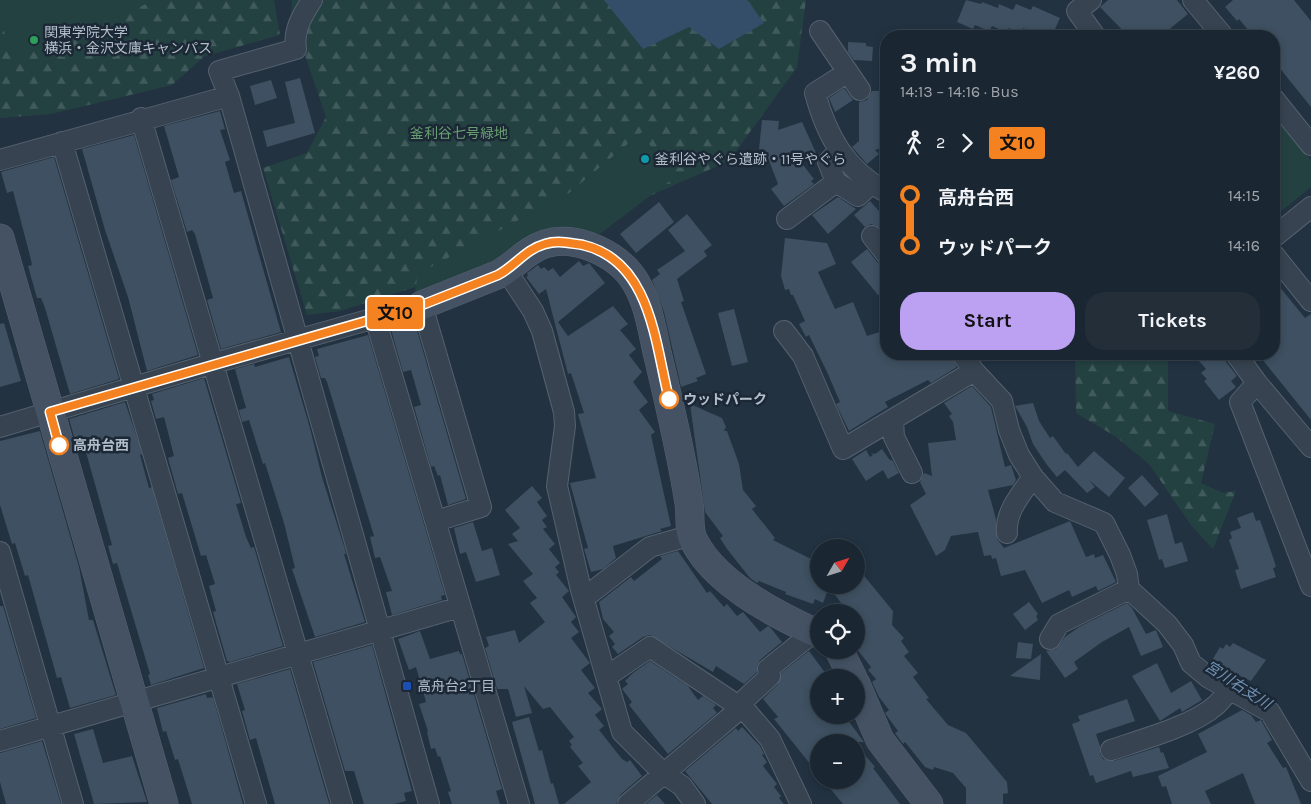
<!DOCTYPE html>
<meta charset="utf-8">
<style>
:root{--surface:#1a2631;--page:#232e39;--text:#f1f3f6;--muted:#9fa5ab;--line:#38434d;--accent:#bca0f2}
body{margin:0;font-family:Karla,"Noto Sans JP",sans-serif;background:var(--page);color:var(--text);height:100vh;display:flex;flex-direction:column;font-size:19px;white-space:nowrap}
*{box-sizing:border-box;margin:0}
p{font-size:16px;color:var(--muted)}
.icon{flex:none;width:28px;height:28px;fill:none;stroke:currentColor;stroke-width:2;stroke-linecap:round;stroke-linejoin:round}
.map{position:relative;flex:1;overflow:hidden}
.sheet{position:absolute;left:880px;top:30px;width:400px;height:330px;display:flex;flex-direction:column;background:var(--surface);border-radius:20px;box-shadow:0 2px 8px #0003,0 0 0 1px var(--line)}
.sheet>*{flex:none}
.badge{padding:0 10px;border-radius:4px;font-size:18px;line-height:32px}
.needle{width:32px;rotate:51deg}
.buttons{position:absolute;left:810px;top:539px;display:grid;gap:10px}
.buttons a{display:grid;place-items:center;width:55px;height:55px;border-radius:50%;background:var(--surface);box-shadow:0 2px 8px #0003,0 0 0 1px var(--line);font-size:25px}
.map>.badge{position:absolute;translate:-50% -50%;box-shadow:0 0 0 2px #fff}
.legs{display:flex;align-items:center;gap:8px;height:55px;padding:0 20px;font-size:16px}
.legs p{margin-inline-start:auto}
.overview{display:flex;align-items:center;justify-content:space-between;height:85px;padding:0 20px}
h1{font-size:28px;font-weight:700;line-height:38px}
.primary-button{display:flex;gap:10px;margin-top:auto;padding:10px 20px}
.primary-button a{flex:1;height:58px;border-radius:20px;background:var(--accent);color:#111;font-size:20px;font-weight:700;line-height:58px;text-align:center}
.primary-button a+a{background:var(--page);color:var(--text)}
ul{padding:0 20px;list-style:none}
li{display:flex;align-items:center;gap:18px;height:50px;font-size:19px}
li i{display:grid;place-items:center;width:8px;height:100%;margin:0 6px;background:currentColor}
li i::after{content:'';width:12px;height:12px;margin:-6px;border:4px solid;border-radius:50%;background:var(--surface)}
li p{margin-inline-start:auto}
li:first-child i{background:linear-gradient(#0000 50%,currentColor 0)}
li:last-child i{background:linear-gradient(currentColor 50%,#0000 0)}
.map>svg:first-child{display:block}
.forest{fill:url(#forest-firs)}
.park{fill:#244142}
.water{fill:#344e6a}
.building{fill:#3e5061}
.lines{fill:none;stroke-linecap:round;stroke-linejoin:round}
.street-casing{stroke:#55616e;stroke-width:22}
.secondary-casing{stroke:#55616e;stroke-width:29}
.street{stroke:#374351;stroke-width:20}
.secondary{stroke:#445264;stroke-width:28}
.line-1-casing{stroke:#fff;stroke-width:11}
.line-1{stroke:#f58220;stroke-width:8}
.leisure-dot{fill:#2e9e5b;stroke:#1c2836;stroke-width:2}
.culture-dot{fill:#0f9aa8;stroke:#1c2836;stroke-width:2}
.stop-1-dot{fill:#fff;stroke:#f58220;stroke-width:2.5}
.transit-dot{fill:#1a4fb4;stroke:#1c2836;stroke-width:2}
.labels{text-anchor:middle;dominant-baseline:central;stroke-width:5;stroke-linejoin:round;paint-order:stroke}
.poi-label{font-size:14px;fill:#b3becb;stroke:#1c2836;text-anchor:start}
.park-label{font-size:14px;fill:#689f71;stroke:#1c2836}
.stop-label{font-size:14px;font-weight:bold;fill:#b3becb;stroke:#1c2836;text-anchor:start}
.water-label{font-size:15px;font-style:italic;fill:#7091b2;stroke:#1c2836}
</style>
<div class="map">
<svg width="1311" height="804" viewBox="0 0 1311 804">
<defs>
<pattern id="forest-firs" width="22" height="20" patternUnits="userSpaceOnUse" patternTransform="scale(1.25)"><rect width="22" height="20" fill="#244142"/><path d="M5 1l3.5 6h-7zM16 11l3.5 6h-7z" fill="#415b5c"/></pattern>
</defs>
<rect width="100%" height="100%" fill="#223241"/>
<!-- forest -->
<path class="forest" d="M0 0H274L280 35 205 56 172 85 51 114 0 118Z
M292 0H806L797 67 729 161 512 256 340 311 307 315 263 168 307 153 326 117 291 14Z
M1078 354H1168V411L1215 424 1201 483 1223 493 1236 491 1213 549 1191 525 1149 464 1115 436 1076 413 1075 359Z"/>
<!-- park -->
<path class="park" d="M0 0H156L14 59 0 20Z
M1274 114 1311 160V187L1274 217Z
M642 132 671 180 600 234 568 232 446 287 414 296 418 274 569 193Z"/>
<!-- water -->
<path class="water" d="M604 0H747L764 23 719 49 689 27 643 49Z"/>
<!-- building -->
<path class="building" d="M966 0 981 4 982 2 998 8 999 4 1013 10 1016 4 1031 10 1033 6 1060 18 1052 36H1042L1023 28 1021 33 1008 28 1006 32 992 26 989 31 975 25 973 29 957 22Z
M1108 0H1177L1188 14 1161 36H1128L1100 7Z
M1233 0H1294L1311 21V107L1274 61V36H1253L1239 19 1237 21 1225 7Z
M848 42 866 43V46L873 47 872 61 854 60 848 52Z
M300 78 315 133 267 147 263 131 295 123 285 82Z
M271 80 277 98 255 105 250 86Z
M844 88 853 100 835 112 829 98Z
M872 91H886V146L875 150 879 154 867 164 852 147 859 141V102L867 100Z
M220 111 225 129 220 130 230 160 225 162 234 193 241 191 281 332 221 349 207 300 213 298 195 234 192 230 187 232 171 180 179 177 164 126Z
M762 120 779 121 778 130 802 122 817 155 800 161 814 179 811 181 814 184 784 206 771 189 778 184 765 150 759 149Z
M134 135 198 355 147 371 128 297 105 230 82 149Z
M54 157 119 379 70 394 45 308 41 298H37L28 266 32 265 30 256 13 191 7 193 1 172Z
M838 197 856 209 828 234 812 215Z
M870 201 886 219 880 227 871 224 865 227 854 215Z
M659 202 674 222 636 253 620 234Z
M687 214 712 245 704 251 707 256 677 279 684 301 681 302 706 374 696 378 698 381 681 387 664 312 652 280 660 274 657 270 685 251 668 230Z
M785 238 827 243 836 264 818 272 835 309 853 302 867 336 886 330V354H950L957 367 931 383 928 380 885 402 888 407 849 431 836 404 840 402 827 372 809 335 806 337 799 324 805 321 793 295H791L789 289 785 290 781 276Z
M867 249 877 262 886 266V289L878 295 851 262Z
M579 261 583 266 589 263 605 283 558 322 568 336 613 306 628 324 620 330 636 349 629 355 642 372 633 382 648 402 639 410 655 432 651 435 671 526 660 529 662 531 613 546 616 558 603 569 591 572 584 549 588 548 570 483 596 478 578 414 584 413 571 373 568 374 546 289 539 294 526 277 528 276 527 273 538 265 541 269 544 267 548 271 553 268 560 277Z
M1274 280 1305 318 1311 314V420L1258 354H1274Z
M734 309 748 362 732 366 718 313Z
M414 320 466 499 448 505 440 475 438 476 434 466 431 467 414 407 421 405 411 370 403 372 390 326Z
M4 323 21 381 0 387V324Z
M368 335 445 595 441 596 442 600 392 615 386 592 392 591 380 557 375 558 370 537 374 536 327 382 325 378H321L315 357 319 356 317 349Z
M1193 354H1220L1237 376 1231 381 1236 387 1219 400 1204 381 1207 379 1201 373 1206 369Z
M289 357 310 428 322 477 345 549 346 554H344L365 622 315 637 292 569 295 568 284 523 265 463 263 464 249 420 242 422 239 410 246 408 235 369 254 364 255 367Z
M204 378 241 503 236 504 246 537 251 548 254 547 283 646 230 662 227 661 213 612 216 611 209 586 215 584 206 555 201 556 182 493 178 494 168 458 174 456 164 417 156 419 151 401 154 400 152 394Z
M972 386 991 407 1005 467 1011 465 1016 480 1013 485 988 490 996 519 997 539 1004 548 1070 521 1086 557 1094 554 1095 558 1103 555 1116 582 1098 591 1096 586 1072 597 1069 590 1042 603 1025 570 1001 576 996 558 992 559 991 555 984 556 978 532 951 536 945 550 936 556 910 505 926 494 920 482 924 473 932 476 928 443 956 440 953 422 949 416 952 414 944 403Z
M125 402 140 446 142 454 140 455 149 488 152 487 204 668 151 685 148 675 150 674 117 563 113 564 108 546 112 545 84 445 77 447 69 419Z
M1033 403 1039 421 1050 438 1053 436 1066 454 1067 453 1078 467 1094 451 1125 478 1109 497 1089 480 1095 487 1087 493 1065 470 1057 477 1047 465 1033 444 1027 427 1015 406Z
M690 404 722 418 726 427 724 431H727L739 464 743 490 756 506 752 509 775 538 773 540 819 563V585H856V566L893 611 892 625 904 638 901 641 909 652 904 656 918 673 913 677 929 698 926 699 948 725 966 733 1007 782 1008 793 1003 794V804H966V788L953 773 934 767 933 770 925 767 905 742 903 744 895 733 898 731 887 716 885 713 889 710 879 697 872 682 876 679 868 670 871 667 856 648V612H848L829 587 823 603 815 599 813 604 785 594 786 592 759 581 757 583 750 578 727 549 720 538 723 536 705 512Z
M40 431 79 567 89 620H93L116 695 70 708 61 677 57 678 28 575 25 576 15 543 12 544 0 505V441Z
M882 449 889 459 893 461 899 473 888 479 883 470 866 481 852 459 866 450 870 457 873 455 871 453 875 454Z
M1142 475 1159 494 1145 507 1128 488Z
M532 486 542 498 537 502 547 516 542 520 547 527 543 529 555 544 549 549 560 563 555 567 559 572 556 575 569 591 562 597 576 617 571 622 579 632 571 638 590 663 581 670 595 688 588 693 602 709 595 715 604 726 599 730 622 759 627 762 630 760 642 776 620 795 616 804H564L591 782 578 766 583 763 570 747 572 745 569 741 574 737 550 707 543 709 524 686 532 713 516 717 508 689H497L485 648 489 646 486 637 515 630 519 643 545 622 530 603 537 598 523 581 533 574 508 544 518 541 512 534 520 528 505 510Z
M1253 512 1256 521 1260 520 1274 560 1276 567 1273 568 1276 577 1241 589 1235 570 1239 569 1229 540 1232 538 1230 532 1241 528 1237 518Z
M1167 514 1175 544 1182 542 1188 561 1165 568 1162 559 1159 560 1147 520Z
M473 522 482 551 492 548 500 575 476 582 466 552 460 554 454 528Z
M678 551 707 593 710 591 724 607 727 604 737 616 743 612 760 632 768 626 770 627 782 642 760 660 757 666V672L744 684 716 666 713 672 650 635 643 637 618 654 612 647 615 644 609 636 614 632 603 619 599 602 631 577 634 581 662 559 660 556Z
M1029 602 1038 614 1036 616 1038 620 1025 630 1013 614Z
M1127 603 1132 608 1146 634 1156 630 1163 647 1141 656 1129 627 1102 642 1074 662 1078 669 1065 678 1046 651 1056 649 1065 637 1079 627Z
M0 606H3L36 718 0 729Z
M420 631 430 659 459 651 460 654H462L502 789 496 791 500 804H452L448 792 451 791 440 756 438 757 435 748 431 749 427 732 428 731 419 704 426 702 416 667 409 670 398 639Z
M1018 642 1033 644 1031 659 1016 658Z
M1233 643 1266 660 1251 681 1211 662 1220 647 1223 649 1226 644 1230 647Z
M372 645 412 791 404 793 406 801 394 804H364L354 771H345L313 662Z
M809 651 829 678H819V715H844L864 742H819V775L774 719 778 717 763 699 778 684 781 673Z
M1041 654 1040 680 1010 676Z
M650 661 688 686 698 700 703 696 716 705 713 708 717 713 668 754 629 705 632 702 622 689 628 684 625 681 633 673Z
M1157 663 1171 693 1191 681 1202 700 1182 712 1180 708 1160 721 1132 676Z
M290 669 329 803 330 804H275L256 738 250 740 242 711 245 710 237 684Z
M206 694 207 698 213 697 243 804H192L178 759 175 760 166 731 163 732 157 708Z
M1127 699 1135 721 1096 734 1100 746V754L1103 759 1114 761 1159 747 1161 753 1163 752 1169 768 1133 777 1131 771 1096 783 1093 775 1090 776 1072 724 1080 721 1078 716Z
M1242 710 1251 715 1256 722 1261 720 1272 740 1267 743 1283 768 1286 767 1301 804H1255L1243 773 1205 791 1211 804H1172L1166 786 1162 787 1158 776 1207 752 1198 734Z
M529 717 539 751 542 750 551 784 553 783 559 804H535L512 722Z
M742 727 760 746 764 754 762 755 767 762 763 766 777 784 774 787 781 796 779 798 784 804H712L685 771 736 728 738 731Z
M93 729 103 763 132 756 147 802 94 804 74 734Z
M42 741 61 804H6L0 782V753Z
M856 744 875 767 873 768 900 804H843L828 786 836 780H856Z
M657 795 665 804H646Z"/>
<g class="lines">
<!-- street casing -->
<g class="street-casing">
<path id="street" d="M1091 0 1077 11 1095 36
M1193 0 1223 36
M820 31 860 90
M848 72 815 93C827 137 846 170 886 192
M229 96 219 71 296 49C293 30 302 16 312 0
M1274 99 1311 145
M141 118 342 804
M62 142C128 362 192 583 256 804
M0 160 229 96 429 804
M836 182 828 162 839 151
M787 219 836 182 858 196 871 184
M872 236 886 254
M1274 237 1311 207
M1274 255 1311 301
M506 270 533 311 542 331 564 412 565 426 557 486 581 590 622 732 663 773 682 786 695 804
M375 318 519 804
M784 331 803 356 843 449 974 371
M962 354 974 371 1002 401 1009 430 1019 455 1033 477 1055 502 1104 523 1120 555 1127 574 1129 589 1167 624 1183 645 1191 663 1209 678 1270 712 1311 781
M1236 354 1257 383 1311 447
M1257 383 1240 402 1311 586
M893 420 894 437 912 473
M0 427 214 363 422 305 481 507 436 521
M1007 533C1005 512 1021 494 1033 477
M0 552 73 804
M584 598 650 547 692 535
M1050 639 1059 624 1129 589
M606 677 650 647 746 711 770 739 801 804
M0 741 460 607
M1111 750C1141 740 1192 726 1215 706 1221 701 1226 694 1231 688
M628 804 741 708 743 701 770 676 768 669 814 632"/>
</g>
<!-- secondary casing -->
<g class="secondary-casing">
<path id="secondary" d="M0 238 164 804
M422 305 497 275C515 266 526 250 545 244 577 234 620 255 636 283 648 303 652 329 657 352 669 402 681 452 689 503 691 515 688 530 694 541 715 583 776 615 819 634
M839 650 853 678
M856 684 880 740 929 804"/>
</g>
<!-- street -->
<use href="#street" class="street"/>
<!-- secondary -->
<use href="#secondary" class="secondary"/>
</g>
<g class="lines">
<!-- line-1 casing -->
<g class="line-1-casing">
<path id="line-1" d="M59 445 50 412 422 305 498 275C515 266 526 249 545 244 557 240 571 243 583 245 651 261 655 343 669 399"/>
</g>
<!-- line-1 -->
<use href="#line-1" class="line-1"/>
</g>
<!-- markers -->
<circle class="leisure-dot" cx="34" cy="40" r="5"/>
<circle class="culture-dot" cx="645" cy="159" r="5"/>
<g class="stop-1-dot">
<circle cx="669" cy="399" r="9"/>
<circle cx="59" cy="445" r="9"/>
</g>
<rect class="transit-dot" x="402" y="681" width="10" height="10" rx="2.5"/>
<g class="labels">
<!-- poi labels -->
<g class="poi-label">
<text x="44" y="32">関東学院大学<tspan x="44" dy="16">横浜・金沢文庫キャンパス</tspan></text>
<text x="655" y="159">釜利谷やぐら遺跡・11号やぐら</text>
<text x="417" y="686">高舟台2丁目</text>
</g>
<!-- park labels -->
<g class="park-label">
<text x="459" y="133">釜利谷七号緑地</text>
</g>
<!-- stop labels -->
<g class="stop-label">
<text x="683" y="399">ウッドパーク</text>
<text x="73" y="445">高舟台西</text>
</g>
<!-- water labels -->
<g class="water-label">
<text transform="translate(1238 685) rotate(33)">宮川右支川</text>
</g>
</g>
</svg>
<div class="buttons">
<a><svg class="needle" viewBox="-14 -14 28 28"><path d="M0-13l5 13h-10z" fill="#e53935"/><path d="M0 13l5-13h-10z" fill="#9fa5ab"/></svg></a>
<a><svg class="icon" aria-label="locate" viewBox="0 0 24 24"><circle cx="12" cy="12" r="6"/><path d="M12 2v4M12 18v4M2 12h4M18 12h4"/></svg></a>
<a>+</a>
<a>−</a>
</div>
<b class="badge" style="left:395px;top:313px;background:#f58220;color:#111">文10</b>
<section class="sheet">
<div class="overview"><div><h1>3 min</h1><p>14:13 – 14:16 · Bus</p></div><b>¥260</b></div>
<div class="legs"><svg class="icon" aria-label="walk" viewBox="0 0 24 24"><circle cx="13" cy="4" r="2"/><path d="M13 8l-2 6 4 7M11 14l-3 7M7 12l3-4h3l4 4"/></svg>2<svg class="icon" aria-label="forward" viewBox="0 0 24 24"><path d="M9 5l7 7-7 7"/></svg><b class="badge" style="background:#f58220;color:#111">文10</b></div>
<ul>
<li><i style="color:#f58220"></i><b>高舟台西</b><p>14:15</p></li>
<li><i style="color:#f58220"></i><b>ウッドパーク</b><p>14:16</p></li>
</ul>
<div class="primary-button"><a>Start</a><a>Tickets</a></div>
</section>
</div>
